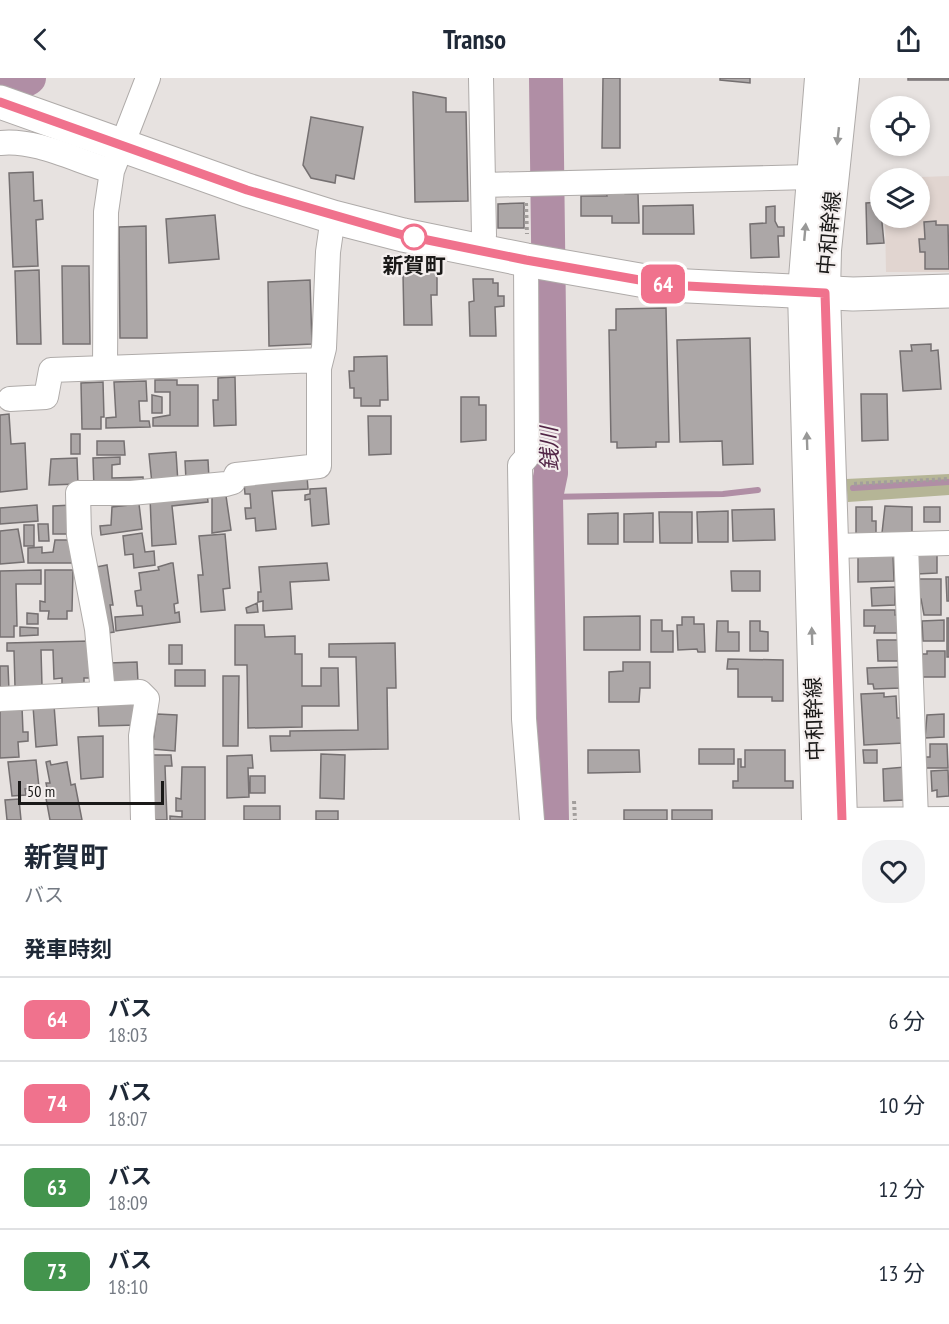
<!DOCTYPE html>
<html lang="ja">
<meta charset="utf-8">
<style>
:root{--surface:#fff;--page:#f2f2f3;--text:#1f2937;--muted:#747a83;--line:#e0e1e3}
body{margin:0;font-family:"PT Sans Narrow","Noto Sans JP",sans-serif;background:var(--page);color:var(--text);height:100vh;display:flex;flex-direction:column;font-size:22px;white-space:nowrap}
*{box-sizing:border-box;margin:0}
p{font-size:20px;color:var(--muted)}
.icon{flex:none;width:33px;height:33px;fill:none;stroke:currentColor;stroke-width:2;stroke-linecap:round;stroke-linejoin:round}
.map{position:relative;height:742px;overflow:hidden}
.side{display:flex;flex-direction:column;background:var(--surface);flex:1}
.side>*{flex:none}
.badge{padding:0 12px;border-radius:9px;font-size:21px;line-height:39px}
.fabs{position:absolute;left:870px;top:18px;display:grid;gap:12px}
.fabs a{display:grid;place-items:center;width:60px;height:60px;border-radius:50%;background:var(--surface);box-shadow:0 3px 9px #0003;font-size:30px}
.scale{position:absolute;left:18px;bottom:15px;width:146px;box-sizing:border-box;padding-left:6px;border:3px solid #1a1918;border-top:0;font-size:16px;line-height:21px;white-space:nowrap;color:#1a1918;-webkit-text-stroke:4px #f4efee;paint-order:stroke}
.map>.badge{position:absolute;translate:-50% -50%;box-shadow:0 0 0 3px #fff}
h2{padding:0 24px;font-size:22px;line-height:54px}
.round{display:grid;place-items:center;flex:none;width:63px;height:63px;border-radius:24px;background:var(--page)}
.head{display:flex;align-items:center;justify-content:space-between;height:102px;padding:0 24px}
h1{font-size:28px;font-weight:700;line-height:45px}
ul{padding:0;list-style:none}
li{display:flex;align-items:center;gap:18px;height:84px;padding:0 24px;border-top:2px solid var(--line)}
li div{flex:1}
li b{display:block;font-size:22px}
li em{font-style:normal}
li .badge{min-width:66px;font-weight:700;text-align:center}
header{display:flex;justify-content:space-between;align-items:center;height:78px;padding:0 24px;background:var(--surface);font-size:27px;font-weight:700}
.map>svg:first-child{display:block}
.built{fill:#e1d5d0}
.green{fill:#b5b596}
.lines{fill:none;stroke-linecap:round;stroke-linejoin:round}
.stream{stroke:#b08ea5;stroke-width:6}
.river{stroke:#b08ea5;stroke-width:34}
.building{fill:#aca7a7;stroke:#757071;stroke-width:1.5}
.minor-casing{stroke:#afaba9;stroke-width:26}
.major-casing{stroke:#afaba9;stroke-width:32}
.highway-casing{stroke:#afaba9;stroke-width:35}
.path{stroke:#a29e9c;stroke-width:4;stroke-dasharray:3 3;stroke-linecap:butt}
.minor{stroke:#fff;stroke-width:24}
.major{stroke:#fff;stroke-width:30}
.highway{stroke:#fff;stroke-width:33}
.oneway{fill:#989897}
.line-casing{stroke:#fff;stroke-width:14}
.line{stroke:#f0728d;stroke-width:9}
.stop-dot{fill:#fff;stroke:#f0728d;stroke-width:3}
.labels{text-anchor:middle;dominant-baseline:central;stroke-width:4.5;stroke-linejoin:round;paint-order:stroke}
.street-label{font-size:21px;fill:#1a1918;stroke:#f4efee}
.stop-label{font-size:21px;font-weight:bold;fill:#1a1918;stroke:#f4efee}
.water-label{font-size:22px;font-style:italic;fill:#522546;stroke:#f4efee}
</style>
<header><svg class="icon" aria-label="back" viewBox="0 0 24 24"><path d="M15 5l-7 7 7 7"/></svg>Transo<svg class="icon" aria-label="share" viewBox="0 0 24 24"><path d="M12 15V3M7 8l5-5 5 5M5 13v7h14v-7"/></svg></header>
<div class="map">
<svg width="949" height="742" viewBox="0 0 949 742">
<rect width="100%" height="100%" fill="#e7e2e0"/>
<!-- built -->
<path class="built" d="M949 98V194H886L885 140H920V100H893Z"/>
<!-- green -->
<path class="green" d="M949 396V417L848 424 846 401Z"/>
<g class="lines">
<!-- stream -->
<path class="stream" d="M853 410 949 404
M546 419 723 416 758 412"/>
<!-- river -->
<path class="river" d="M546 0 551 395 546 419 552 742
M0 16 29 0"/>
</g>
<!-- building -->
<path class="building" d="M603 0H620V70H602Z
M720 0H750V5L720 2Z
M908 0H949V2H908Z
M413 14 446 20V34H466L468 123 415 124Z
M311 39 363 49 354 101 336 97 335 105 311 100 303 87Z
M33 94 34 123 42 122 43 141 36 142 38 188 13 189 9 95Z
M606 111H625V116H638L639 145H612V138H581V118H607Z
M880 124 884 165 867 166 866 125Z
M524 125V150H498V126Z
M693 127 694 156H643V128Z
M775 128V143L778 149H784V158H778L779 179 751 180 750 146 766 145V129Z
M215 137 219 181 169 185 166 141Z
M936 143V147H948L949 191H925V174H920L919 161H925L924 144Z
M146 148 147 260H120L119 149Z
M62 188H89L90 266H63Z
M39 192 41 266H17L15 193Z
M437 195V217H431L432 247H404L403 196Z
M473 201H493V205H498V218H504V228L495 229 496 258H470L469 224 474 223Z
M310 202 312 266 269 268 268 204Z
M666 230 669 364H656V369L617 370V364H611L609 252H616V231Z
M750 260 753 386 723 387 722 363 680 364 677 262Z
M931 266V273L938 272 941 311 903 313 900 273H912L911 267Z
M387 278 388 322H380V328H361V320H354V310H350L349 293H354V279Z
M235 299 236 347 214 348 213 322H218V300Z
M155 302H177V307H198V348H153V340L170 337V314H155Z
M146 303 147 323H139L140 343H149L150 349 106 350V340L116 339 114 304Z
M103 304 104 339H101V351H82L81 305Z
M861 316H887L888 362 862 363Z
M152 317 162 319V335H152Z
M461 319H479V327H486V362L461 364Z
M9 336 11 366 25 365 27 411 0 414V337Z
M368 338H391V376L369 377Z
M71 356H80V376H71Z
M97 363H124L125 377H97Z
M176 374 178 405 152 406 149 376Z
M120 379V386L112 387V400L143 399 144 411 94 412 93 380Z
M77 380 78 406 49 407 51 381Z
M208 382 209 401 186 402 185 383Z
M307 398 308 411 272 413 276 451 256 453 255 440 246 441 245 430H251L250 416H245L244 405Z
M326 410 329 446 312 448 310 421 305 422V417L310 416V411Z
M225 411 231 452 212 455V413Z
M207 414 208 424 172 428 176 466 152 468 150 419Z
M139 426 142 451 101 457 100 448 111 447 112 429Z
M37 427 38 443 0 446V430Z
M72 427 73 456H53V428Z
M885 428 912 429V455H882Z
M856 429H872V443H876V456H856Z
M924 429H940V444H924Z
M774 431 775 462 733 463 732 432Z
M728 433V464H698L697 434Z
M659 434H692V465H660Z
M618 435V466H588V436Z
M653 435V464H624V436Z
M38 446H48L49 463H39Z
M24 447H34V468H24Z
M18 451 24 484 0 486V453Z
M142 455 145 474 154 473 155 487 134 490 133 476 125 477 123 458Z
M225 456 230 510 223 511 225 532 201 534 198 497H203L199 458Z
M55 462H72V485H28V470L42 469V475L53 474Z
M893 477 894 503 858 504V478Z
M917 477H937V495L917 496Z
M171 485H173L178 525 174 526 175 535 179 534 180 544 116 553 115 539 143 537 142 528H137L135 513 141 512 139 495 159 492 158 489Z
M327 485 329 502 290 504 292 531 263 533V523L258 524V514H261L259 489Z
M107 487 113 527H110L114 554 101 556 91 490Z
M41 492V506H16L17 548H14V559H0V493Z
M45 492H73L72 533H67V541H48L49 533H40V523L45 524Z
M731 493H760V513H732Z
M946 499H949V523H947Z
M917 501H941V537H924L921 521H917Z
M895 509V527L872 528 871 510Z
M257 525 258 534 247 535 246 530Z
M864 532H895V537H899V555H874L875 548H864Z
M27 535 38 536V546H27Z
M640 538V572H584V539Z
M682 539H694V546H704L705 574H698L697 571 678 572 677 547H682Z
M947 540H949V579H947Z
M651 542H662V553H673V574H651Z
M944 542V563H923L922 543Z
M717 543H728V554H739V573H716Z
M750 543H760V553L768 554V573H750Z
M235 547H264L265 559 295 558V576H302V608H321V590H338L339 628H302V649L248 650 247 587H235Z
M20 549 38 550V557L20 558Z
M877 562H900V583H878Z
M90 563 91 600H84V606L62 607V600L54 601 53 572H41L42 608 15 609 14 573H7V565Z
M395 565 396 610H387L388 671 271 673 270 658H290V653L358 652 356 579H329V566Z
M169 567H182V586H169Z
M927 573H945V599H921V576H927Z
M728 581 783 582V623H772V619H738V591H727Z
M137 584 138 604 110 605 109 585Z
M623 584H650V610H640L639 624H609V594L623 593Z
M0 588H8L9 613H0Z
M900 589 901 610 874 611 873 606H868L867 590Z
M175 592H205V608H175Z
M223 598H239L238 668H223Z
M884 615V619L896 618 897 640H902L904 665 864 667 861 616Z
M138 623V647L99 648 98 624Z
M54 627 57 667 36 669 33 628Z
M22 629 23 654H28V663L18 664 19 679 0 680V630Z
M157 636 177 637 175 673 152 671Z
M944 636V659L925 660 927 637Z
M103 658V699L81 701 78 659Z
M930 666H947L948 690H923V679H930Z
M699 671H734V686H699Z
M588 672H639L640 694 588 695Z
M745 672H785V703H793V710H733V703H738V681H741V689H745Z
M863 672H877V685H864Z
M321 676 345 677 344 721 320 720Z
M149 677H171L172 688H165L167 742H150Z
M252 677 253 690H248L249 719 227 720V678Z
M36 682 39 709 25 711 26 717 12 718 8 684Z
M50 683 51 687 67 684 71 707 75 706 82 742H50L45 715H48L46 705H50L46 684Z
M182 689H205V742H170V738L182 739V733H176V720L181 721Z
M905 689 904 722 884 723 883 691Z
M948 692 949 718 937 719V712L932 713 931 693Z
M250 698H265V715H250Z
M19 721 21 742H7L5 722Z
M244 728H280V742H244Z
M624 732H667V742H624Z
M672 732H712V742H672Z
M316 733H338V742H316Z"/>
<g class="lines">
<!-- minor casing -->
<g class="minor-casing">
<path id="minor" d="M0 65C37 61 76 83 112 93L148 0
M112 93 106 134 105 290 321 282
M484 107 810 99
M480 172 484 157 481 0
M526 182 527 379 520 387 524 641 532 742
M10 321 46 319 51 292 105 290
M906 467 916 741
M834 468 949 465
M103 616 97 551 79 457 78 415H131L226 406 233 404 236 397 319 388V290L324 270 328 174 333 139
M0 621 140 614 147 621 141 658 143 742
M836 742 949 741"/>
</g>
<!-- major casing -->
<g class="major-casing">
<path id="major" d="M817 742 803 213 820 0
M842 742 825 215 826 172 844 0"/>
</g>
<!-- highway casing -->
<g class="highway-casing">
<path id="highway" d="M0 24 247 112 333 139 403 157 526 182 668 207 853 216 949 213"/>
</g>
<!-- path -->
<path class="path" d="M526 125 527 156
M854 406 949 401
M574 723 575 742"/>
<!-- minor -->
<use href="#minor" class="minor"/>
<!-- major -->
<use href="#major" class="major"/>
<!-- highway -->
<use href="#highway" class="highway"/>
</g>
<!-- one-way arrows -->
<defs><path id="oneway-solid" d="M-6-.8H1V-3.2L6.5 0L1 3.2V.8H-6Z" transform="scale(1.5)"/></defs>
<g class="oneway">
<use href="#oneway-solid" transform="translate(838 58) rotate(96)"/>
<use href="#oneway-solid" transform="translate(805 154) rotate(-85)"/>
<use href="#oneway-solid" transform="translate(807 363) rotate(-92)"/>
<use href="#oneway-solid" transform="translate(812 558) rotate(-92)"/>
</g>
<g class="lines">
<!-- line casing -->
<g class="line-casing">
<path id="line" d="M0 24 247 112 403 157 526 182 668 207 825 215 842 742"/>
</g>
<!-- line -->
<use href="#line" class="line"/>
</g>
<!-- markers -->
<circle class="stop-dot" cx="414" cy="159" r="12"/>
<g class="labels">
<!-- street labels -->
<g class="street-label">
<text transform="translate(829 155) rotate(-85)">中和幹線</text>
<text transform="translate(814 641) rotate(-92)">中和幹線</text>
</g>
<!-- stop labels -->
<g class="stop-label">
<text x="414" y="187">新賀町</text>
</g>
<!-- water labels -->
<g class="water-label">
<text transform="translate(549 371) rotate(-91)">銭川</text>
</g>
</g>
</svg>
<div class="fabs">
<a><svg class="icon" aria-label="locate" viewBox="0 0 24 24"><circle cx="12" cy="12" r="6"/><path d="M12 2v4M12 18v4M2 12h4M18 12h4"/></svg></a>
<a><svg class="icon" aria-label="layers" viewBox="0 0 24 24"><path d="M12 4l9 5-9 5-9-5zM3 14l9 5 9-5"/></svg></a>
</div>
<div class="scale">50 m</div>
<b class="badge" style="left:663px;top:206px;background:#f0728d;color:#fff">64</b>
</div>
<section class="side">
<div class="head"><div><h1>新賀町</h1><p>バス</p></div><a class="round"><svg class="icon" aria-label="heart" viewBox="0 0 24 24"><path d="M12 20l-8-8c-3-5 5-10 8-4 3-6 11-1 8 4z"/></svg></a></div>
<h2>発車時刻</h2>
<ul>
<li><span class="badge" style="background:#f0728d;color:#fff">64</span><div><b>バス</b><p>18:03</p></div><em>6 分</em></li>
<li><span class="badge" style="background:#f0728d;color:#fff">74</span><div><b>バス</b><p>18:07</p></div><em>10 分</em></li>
<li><span class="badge" style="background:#43944d;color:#fff">63</span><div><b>バス</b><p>18:09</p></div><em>12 分</em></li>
<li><span class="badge" style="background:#43944d;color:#fff">73</span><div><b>バス</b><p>18:10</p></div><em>13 分</em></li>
</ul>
</section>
